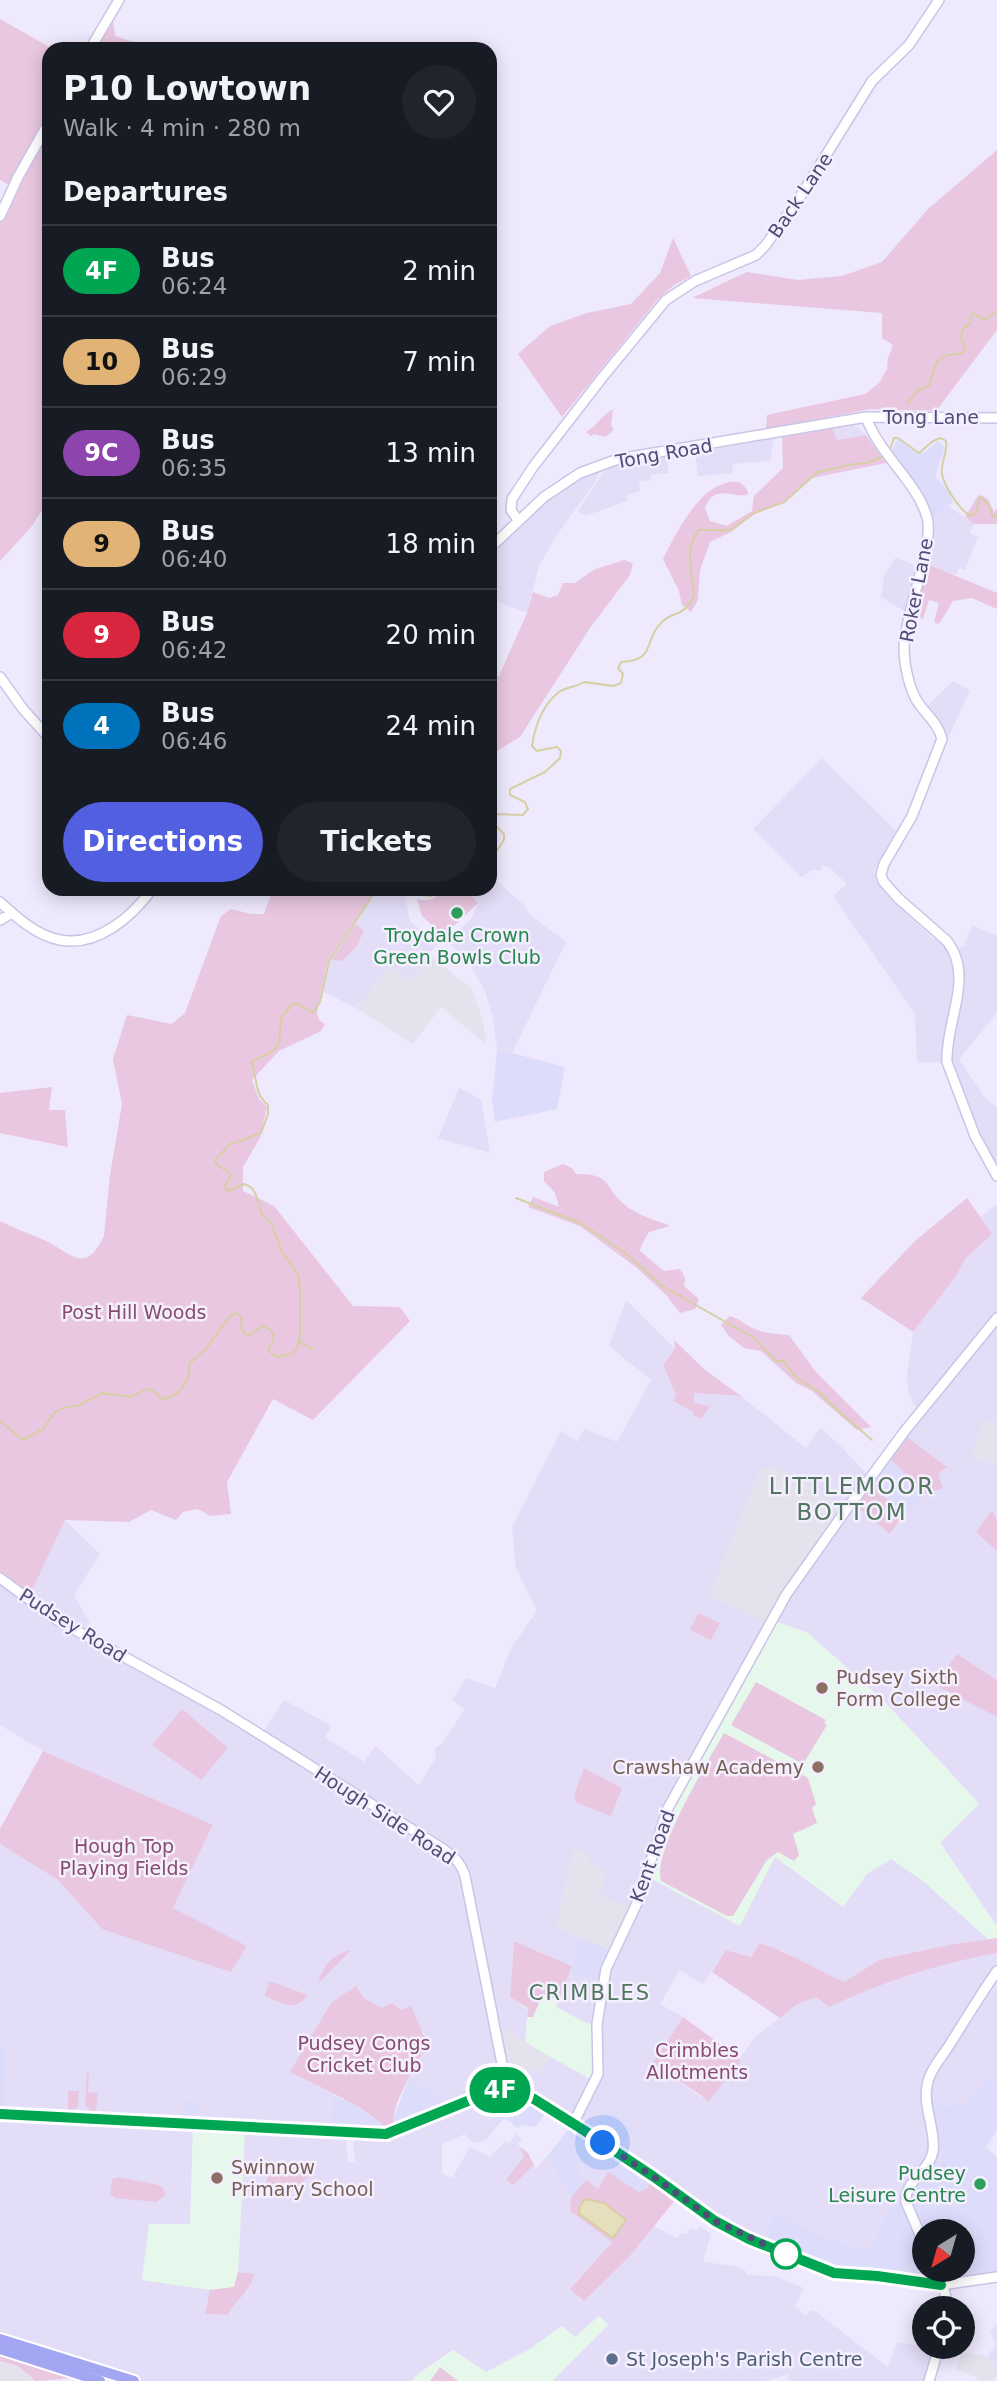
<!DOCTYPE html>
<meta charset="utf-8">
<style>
:root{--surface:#171b24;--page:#20242c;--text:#f1f3f6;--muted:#9ea1a6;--line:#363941;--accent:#535fe1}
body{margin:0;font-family:"DejaVu Sans",sans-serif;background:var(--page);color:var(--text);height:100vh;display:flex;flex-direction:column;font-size:26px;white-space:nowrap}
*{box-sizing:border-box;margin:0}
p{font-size:23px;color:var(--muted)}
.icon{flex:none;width:38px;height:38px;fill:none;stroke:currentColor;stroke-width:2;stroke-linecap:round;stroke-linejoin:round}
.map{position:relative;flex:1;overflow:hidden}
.side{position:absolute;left:42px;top:42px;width:455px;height:854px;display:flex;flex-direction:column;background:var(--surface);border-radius:21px;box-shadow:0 4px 18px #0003}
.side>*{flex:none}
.badge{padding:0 14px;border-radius:23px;font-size:24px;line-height:46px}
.needle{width:46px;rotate:217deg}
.fabs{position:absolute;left:912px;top:2219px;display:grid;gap:14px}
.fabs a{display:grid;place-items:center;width:63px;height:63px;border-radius:50%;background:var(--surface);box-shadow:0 4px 18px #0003;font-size:35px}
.you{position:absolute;width:35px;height:35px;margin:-18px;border:5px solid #fff;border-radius:50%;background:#1a73e8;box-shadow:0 0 0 10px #1a73e833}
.map>.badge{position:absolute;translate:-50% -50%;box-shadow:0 0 0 4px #fff}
h2{padding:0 21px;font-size:26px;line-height:63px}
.round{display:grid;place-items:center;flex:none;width:74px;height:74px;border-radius:37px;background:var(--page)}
.overview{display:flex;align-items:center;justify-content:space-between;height:119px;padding:0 21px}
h1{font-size:33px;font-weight:700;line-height:52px}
.action{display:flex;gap:14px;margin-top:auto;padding:14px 21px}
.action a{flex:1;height:80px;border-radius:42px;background:var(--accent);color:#fff;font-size:28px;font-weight:700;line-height:80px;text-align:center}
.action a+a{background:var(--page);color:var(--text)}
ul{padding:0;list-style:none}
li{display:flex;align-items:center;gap:21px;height:91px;padding:0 21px;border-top:2px solid var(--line)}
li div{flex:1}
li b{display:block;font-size:26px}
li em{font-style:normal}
li .badge{min-width:77px;font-weight:700;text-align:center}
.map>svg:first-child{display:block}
.residential{fill:#e4ddf8;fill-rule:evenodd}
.commercial{fill:#ddddfb;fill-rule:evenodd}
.industrial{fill:#e4e2ed}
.education{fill:#e5f8eb}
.green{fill:#e9c7e0}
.water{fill:#e5dfbd;stroke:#d7cfa4;stroke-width:2}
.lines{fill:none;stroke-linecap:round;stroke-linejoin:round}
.stream{stroke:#d7cfa4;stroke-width:2}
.secondary-casing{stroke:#cac4e7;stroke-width:12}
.highway-casing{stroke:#fff;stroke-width:14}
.secondary{stroke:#fff;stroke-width:9}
.highway{stroke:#a2a6f3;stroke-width:10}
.line-casing{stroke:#fff;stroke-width:16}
.line{stroke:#00a651;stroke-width:10}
.walk{stroke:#4f4d76;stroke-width:7;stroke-dasharray:0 12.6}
.leisure-dot{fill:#2e9e5b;stroke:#f4effe;stroke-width:2.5}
.education-dot{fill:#8d6e63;stroke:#f4effe;stroke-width:2.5}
.stop-dot{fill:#fff;stroke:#00a651;stroke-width:3.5}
.service-dot{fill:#5c6f8a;stroke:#f4effe;stroke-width:2.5}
.labels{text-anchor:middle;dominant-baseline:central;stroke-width:5;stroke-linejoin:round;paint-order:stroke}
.street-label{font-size:19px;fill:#4f4d76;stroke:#f4effe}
.leisure-label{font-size:19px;fill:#27864d;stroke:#f4effe}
.park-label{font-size:19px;fill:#874b6f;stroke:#f4effe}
.education-label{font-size:19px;fill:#785e54;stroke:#f4effe;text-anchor:start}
.service-label{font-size:19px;fill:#4e5e75;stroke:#f4effe;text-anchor:start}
.neighbourhood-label{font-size:21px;letter-spacing:2px;fill:#537660;stroke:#f4effe}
.quarter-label{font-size:23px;letter-spacing:2px;fill:#537660;stroke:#f4effe}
</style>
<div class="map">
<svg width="997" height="2381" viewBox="0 0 997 2381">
<rect width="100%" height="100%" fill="#eee9fc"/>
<!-- residential -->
<path class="residential" d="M850 425 857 427 866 435 836 440 832 428Z
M774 438 770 461 733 464 732 473 698 476 695 453Z
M666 456 669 473 651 475V480L639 482 640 491 626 496 627 501 585 516 578 511 606 468Z
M603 464 595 482 557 535 539 566 527 613 490 599V548L544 497Z
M949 506 974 524 970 533 978 537 965 570 959 568 956 575 925 563 934 519Z
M896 557 916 566 906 612 881 597 884 576Z
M953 681 970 690 946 743V735L938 719 926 707Z
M822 758 896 831 875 869 874 874 877 882 893 901 931 937 947 947 951 954 956 978 943 1062 917 1063 915 1014 833 896 847 884 829 867 823 865 821 870H812L801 877 753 829Z
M490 875 524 905 529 914 566 942 512 1053 497 1049 493 1018 485 991 471 966 448 941 473 917 478 903 465 889H490Z
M376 889H403L410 921 438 944 429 953 432 957 411 982 391 965 356 1008 322 991 327 962Z
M972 925 997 936V1013L959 1059 985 1098 997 1107V1176L988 1161 951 1064 950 1056 953 1034 963 996 964 982 959 948 964 946Z
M459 1088 481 1099 490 1153 438 1138Z
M997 1204V1424L983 1420 986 1462 997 1461V1519L992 1510 991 1544 997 1551V1926L940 1842 979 1803 884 1701 808 1633 772 1620 770 1624 775 1856 867 1874 891 1859 923 1881 988 1939 879 1960 844 1982 808 1966 783 1950 752 1957 726 1950 703 1984 680 1970 660 2004 683 2017 653 2063 708 2102 740 2063V2058L754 2038 796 2005 816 1997 829 2007 887 1981 955 1960 997 1953V2086L987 2078 966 2104 951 2107 927 2098 933 2149 905 2196 889 2211 868 2249 862 2250 813 2232 775 2212 768 2230 757 2242 749 2239 618 2153 607 2109 590 2134 517 2091 530 2067 541 2073 550 2056 595 2082 586 2023 556 2007 570 1970 603 1982 612 1952 599 1896 588 1863 591 1856 558 1928 581 1937 572 1966 515 1941 528 2008 525 2042 495 2022 507 2089 484 2095 497 2126 488 2138 480 2143 471 2142 465 2134 442 2144V2174L452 2178 470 2147 490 2157 506 2141 509 2143 516 2134 522 2139 518 2145 528 2153 536 2169 547 2156 571 2197 570 2211 612 2242 570 2288 583 2301 630 2256 654 2226 676 2238 682 2233 686 2234 690 2228 697 2231 700 2227 711 2234 703 2262 735 2266 746 2271 747 2275 775 2276 804 2288 795 2306 806 2316 810 2310 815 2311 888 2367 897 2342 939 2349 929 2381H787L789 2374 765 2381H552L608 2326 599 2316 575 2337 561 2326 530 2349 486 2372 453 2350 418 2374 412 2381H134L0 2339V2113L5 2046H0V1844L58 1880 102 1929 173 1908 213 1826 43 1751 0 1725V1578L28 1599 65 1520 100 1554 74 1595 97 1637 95 1641 261 1735 284 1700 332 1726 325 1737 364 1762 375 1746 419 1785 436 1757 435 1748 442 1744 465 1709 452 1700 466 1678 495 1688 511 1648 537 1611 516 1568 512 1527 561 1431 577 1442 585 1429 617 1442 651 1380 609 1346 626 1300 675 1349 663 1365 676 1395 674 1401 694 1412 701 1419 693 1403 694 1393 741 1396 806 1448 820 1428 838 1443 871 1479 857 1507 890 1534 920 1498 933 1490 937 1474 930 1454 903 1434 921 1412 914 1405 908 1392 907 1376 913 1332 956 1276 966 1258 992 1234 979 1218ZM357 1987 364 1998 382 2008 402 2010 418 2026 430 2041 409 2078 452 2107 376 2135 371 2138H353L355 2162 348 2163 346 2137 245 2131 238 2272 253 2275 249 2290 232 2305 227 2315 205 2314 210 2290 142 2280 149 2224H190L193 2129 181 2128 177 2124 199 2108 197 2125 350 2133 353 2105 291 2072 331 2003Z
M602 2143 615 2151 608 2172 598 2190 586 2180 574 2165 592 2156Z
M997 2324V2368L987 2356 996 2345 990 2332Z"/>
<!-- commercial -->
<path class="commercial" d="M898 439 917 453 925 452 938 441 945 448 935 476 950 493 953 502 934 519 929 506 912 479 891 451Z
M497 1049 565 1067 557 1109 495 1122 492 1101Z
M887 1456 926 1494 902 1518 871 1479Z
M581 1937 612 1952 603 1983 570 1970Z
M0 2046H5L4 2114 0 2113Z
M987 2077 997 2086V2131L986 2147 997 2157V2277L959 2282 834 2273 757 2242 768 2230 775 2211 813 2232 862 2250 868 2249 889 2211 905 2196 931 2159 926 2098 951 2107 966 2103ZM924 2231H962V2270H924Z
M409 2078 453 2107 394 2131 392 2122Z
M507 2089 548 2108 536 2127 522 2125 518 2128 504 2118 497 2126 483 2094Z
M333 2095 354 2105 387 2126 389 2133 330 2129Z
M186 2100 200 2104 197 2125 177 2124Z
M607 2108 635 2129 618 2152 655 2177 647 2188 639 2192 608 2172 612 2161 610 2159 615 2151 602 2143 592 2156 575 2165 586 2180 571 2197 547 2156 573 2124 590 2134Z"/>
<!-- industrial -->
<path class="industrial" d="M432 957 472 989 482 1018 487 1045 441 1007 413 1044 356 1008 391 965 411 981Z
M983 1419 997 1424V1461L986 1462 971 1458Z
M774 1467 796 1476 845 1511 770 1624 708 1596 760 1469Z
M573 1849 591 1856 589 1863 607 1871 600 1896 634 1908 612 1952 558 1928 557 1921Z
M494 2022 550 2056 541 2073 529 2068 517 2091 507 2089Z
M961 2352 987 2356 997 2368V2376L991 2381H978L976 2377 956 2370Z
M0 2361 18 2366 36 2381H0Z"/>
<!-- education -->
<path class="education" d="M772 1620 808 1633 884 1701 979 1804 940 1843 997 1926V1938L988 1939 923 1881 891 1859 867 1874 843 1907 775 1857 740 1926 646 1876 658 1832Z
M514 1941 572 1966 556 2007 586 2023 597 2024 595 2082 525 2042 528 2009 510 1997Z
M193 2129 245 2131 238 2272 234 2287 210 2290 142 2280 149 2224H190Z
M599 2316 608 2325 552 2381H412L418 2374 453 2350 486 2372 530 2349 562 2326 575 2337Z"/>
<!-- green -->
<path class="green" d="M112 12 115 36 146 46 145 49H90Z
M0 19 53 49H49V499L32 526 0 561V216L13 187 0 180Z
M997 150V330L936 411 871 409 766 429 767 415 865 394 879 383 887 369 888 358 893 345 882 338V313L692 298 747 272 798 280 842 276 882 262 928 209Z
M673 238 691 276 674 285 658 299 562 417 518 354 550 326 587 313 631 304 660 273Z
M613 409 611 425 614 430 605 437 594 434 591 436 586 432C598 425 601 416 613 409Z
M832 428 837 440 866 435 886 463 812 478 790 498 753 515 731 532 710 542 700 570 698 600 691 612 682 605 679 591 663 559C676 533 699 486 730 482 739 481 744 484 748 492L747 495C730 498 715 483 705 508L710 521 727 526 752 511 754 496 783 468 782 437Z
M981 495 988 499 994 512 997 509V524H974L965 517 977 497Z
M625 560 633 564 630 575 590 628 520 737 490 755V681L499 676 527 613 533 592 549 598 558 595 563 583H575L595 569Z
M925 563 997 593V609L972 598 953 601 939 624 934 622 939 603 929 600 923 619 913 616Z
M273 889H376L327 962 317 1013 319 1020 325 1024 321 1031 279 1051 252 1080 259 1099 267 1107 260 1138 243 1167V1191L274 1206 353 1306 400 1307 410 1321 313 1420 273 1399 227 1482 231 1514 210 1516 198 1509 183 1512 176 1520 151 1510 129 1522 65 1520 28 1599 0 1578V1221C15 1229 31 1234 46 1241 71 1253 85 1276 104 1236L110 1175 122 1104 113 1059 127 1015 172 1024 185 1013 221 916 231 909 251 914H264Z
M445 889H465L478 903 443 936 422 916 417 899C430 902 436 898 445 889Z
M355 924 364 931 356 947 342 961 332 960Z
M52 1087 49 1110H65L68 1147 0 1133V1093Z
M563 1164 572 1168 576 1174C616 1174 602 1189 629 1208 642 1217 656 1220 670 1226L649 1232 641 1246 640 1251 664 1271 680 1269 685 1278 684 1286 699 1299 695 1309 680 1313 667 1296 637 1268 580 1226 528 1207 533 1197 559 1207 555 1193 544 1181V1172Z
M967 1198 992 1234 966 1258 956 1276 913 1332 861 1298 915 1241Z
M730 1316C740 1319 745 1325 755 1329 766 1334 777 1334 789 1335L816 1372 871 1427 857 1430 812 1391 796 1383 761 1351 744 1348 729 1336 721 1325Z
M674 1340 705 1370 741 1396 694 1393V1403L710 1406 701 1419 693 1415V1412L673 1401 676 1395 663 1365 675 1349Z
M903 1434 947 1467 938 1474 943 1488 926 1494 887 1456Z
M871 1479 902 1518 890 1534 857 1507 853 1500Z
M992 1510 997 1519V1551L976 1532Z
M698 1613 720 1623 711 1640 690 1630Z
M957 1654 997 1680V1717L935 1685Z
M756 1682 826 1720 824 1723 827 1725 803 1764 731 1725Z
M182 1709 228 1748 201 1780 152 1745Z
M724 1733 808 1778 816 1804 812 1808 817 1823 793 1834 799 1855 794 1861 778 1852 767 1860 733 1916H727L661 1881C652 1852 708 1761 724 1733Z
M43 1751 213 1825 173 1908 247 1946 231 1972 102 1929 58 1880 0 1844V1829Z
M584 1768 622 1788 611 1816 577 1803 574 1795Z
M997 1938V1953C938 1963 883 1982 829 2007L816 1997 796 2005 780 2018 712 1972 726 1950 751 1957 760 1943C789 1952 815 1969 844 1982L879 1960 949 1945Z
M514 1941 572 1966 559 2000 543 1994 533 2017H527L528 2008 510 1997Z
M351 1950 318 1984C323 1965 332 1955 351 1950Z
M269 1981 308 1995C293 2013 284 2003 265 1996Z
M356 1986 364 1998 382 2008 391 2003 402 2010 411 2006 423 2034 430 2041C418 2062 387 2108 394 2131L389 2133C382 2114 311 2083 290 2072L331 2003Z
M683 2017 739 2058 740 2063 708 2102 699 2094 653 2063Z
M87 2072H89L88 2092 98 2093 96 2112H92L85 2105Z
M68 2091H79L78 2107 71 2111 68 2110Z
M520 2147 528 2153 534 2165 513 2185 507 2180 508 2177 524 2157Z
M268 2160 301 2163 315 2172 293 2189 284 2182 277 2188 267 2183Z
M608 2172 639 2192 647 2188 655 2177 679 2195 630 2256 584 2301 570 2289 612 2242 570 2211 571 2197 586 2180 598 2189Z
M117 2177 159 2185 163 2188 165 2195 157 2202 115 2198 110 2194 112 2179Z
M238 2272 254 2274C251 2293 235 2299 228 2315L205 2314 210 2290 234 2287Z
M0 2354 74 2378 36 2381 18 2366 0 2361Z
M440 2367 458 2381H430Z"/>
<!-- water -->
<path class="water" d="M585 2199 604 2203 626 2220 613 2238 579 2214 580 2206Z"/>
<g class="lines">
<!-- stream -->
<path class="stream" d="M908 403 917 391 929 386C938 361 932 356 963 353L965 346 960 338 964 327 970 324 972 313 985 320 997 311
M890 449 894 438H898L919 453 933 441 941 438 946 441C948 453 940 463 942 474 944 486 960 511 971 516L977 511 980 497 989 505 992 515 997 517
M490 861 504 840V834L494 824 497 814 523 815 528 809 525 802 510 795V789L545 772 560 758 561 751 557 747 537 751 532 746C535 726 542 705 559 692 566 687 577 687 584 682L613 686 621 683 623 674 618 668 621 662C657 661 643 640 661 623 674 609 680 621 694 596 693 573 683 549 699 530H731L754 513 784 502 818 472 854 464 867 463 884 456
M415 889 421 895 431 896 435 889
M516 1198 580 1223 624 1252 664 1287 754 1338 777 1362 782 1360C788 1365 790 1372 796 1377 804 1384 816 1388 823 1396 838 1412 856 1426 872 1440
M299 1341 313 1350
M0 1421 23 1440 43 1429 54 1413 63 1408 80 1405 102 1393 132 1397 146 1389 153 1391 162 1399C179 1398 191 1380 189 1364L205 1350 230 1316 236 1313 241 1317 242 1330 248 1336 263 1326C277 1331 275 1340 268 1350L276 1357 292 1354 298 1346 300 1334V1289L298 1274 281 1250 272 1225 262 1214 256 1195 252 1188 245 1184 227 1191 225 1185 230 1179V1173L217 1165 215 1160 231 1143C243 1143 249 1136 261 1133L268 1114V1105C253 1093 258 1077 251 1062L273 1051 279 1044 281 1017 293 1004 297 1003 313 1013 320 1002 329 961 377 889"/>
<!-- secondary casing -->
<g class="secondary-casing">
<path id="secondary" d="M90 49 119 0
M0 216 18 177 49 122
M866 417C879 454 917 482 927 517 935 543 905 613 904 647 904 664 909 690 919 704 928 716 938 724 942 739L912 816 884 864 881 874 883 881 898 898 947 941C975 977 945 1022 947 1062L975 1136 997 1176
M518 520 511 510 512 499 533 467 602 378 666 300 695 281 756 255 765 246 800 197 872 81 909 45 939 0
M490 548 544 497 580 473 618 459 866 417 997 418
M0 677 23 709 49 738
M0 902C16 917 37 936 60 940 97 947 132 917 152 889
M0 920 12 913
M857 1496 904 1432 997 1318
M0 1578 57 1620 221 1710 440 1847C452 1855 461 1862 465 1876L507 2089
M0 2113 386 2134 485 2094 512 2089 534 2099 585 2131 655 2177 715 2221 749 2239 816 2267 834 2273 877 2276 941 2285 997 2277
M573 2124 598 2074 597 2024 606 1969 638 1901 667 1810 786 1595 853 1500
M924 2244 906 2202C904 2181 930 2171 933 2151 936 2130 923 2108 927 2086 929 2071 942 2057 950 2044 966 2019 980 1995 997 1971
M935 2270 945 2293 948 2308
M929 2381 939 2347"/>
</g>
<!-- highway casing -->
<g class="highway-casing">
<path id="highway" d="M0 2339 134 2381
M0 2349 100 2381"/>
</g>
<!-- secondary -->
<use href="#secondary" class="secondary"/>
<!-- highway -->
<use href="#highway" class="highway"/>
</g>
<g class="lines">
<!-- line casing -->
<g class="line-casing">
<path id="line" d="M0 2114 386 2134 485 2094 512 2090 534 2099 585 2131 654 2177 715 2221 749 2239 834 2273 877 2276 941 2285 934 2270"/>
</g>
<!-- line -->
<use href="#line" class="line"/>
<!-- walk -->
<path class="walk" d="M603 2143 654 2177 715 2221 788 2255 786 2254"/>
</g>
<!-- markers -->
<g class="leisure-dot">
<circle cx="457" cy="913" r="7"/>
<circle cx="980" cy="2184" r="7"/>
</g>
<g class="education-dot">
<circle cx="822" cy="1688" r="7"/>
<circle cx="818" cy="1767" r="7"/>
<circle cx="217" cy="2178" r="7"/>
</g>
<circle class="stop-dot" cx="786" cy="2254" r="14"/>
<circle class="service-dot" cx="612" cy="2359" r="7"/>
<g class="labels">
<!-- street labels -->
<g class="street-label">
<text transform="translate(800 195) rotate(-56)">Back Lane</text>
<text x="931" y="417">Tong Lane</text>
<text transform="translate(664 453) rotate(-10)">Tong Road</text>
<text transform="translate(916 590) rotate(-79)">Roker Lane</text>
<text transform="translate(73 1625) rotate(32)">Pudsey Road</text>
<text transform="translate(385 1815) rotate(33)">Hough Side Road</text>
<text transform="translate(652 1856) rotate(-70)">Kent Road</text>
</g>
<!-- leisure labels -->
<g class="leisure-label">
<text x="457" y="935">Troydale Crown<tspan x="457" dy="22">Green Bowls Club</tspan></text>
<text x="966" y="2173" text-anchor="end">Pudsey<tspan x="966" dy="22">Leisure Centre</tspan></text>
</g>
<!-- park labels -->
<g class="park-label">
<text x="134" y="1312">Post Hill Woods</text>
<text x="124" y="1846">Hough Top<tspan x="124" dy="22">Playing Fields</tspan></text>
<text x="364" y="2043">Pudsey Congs<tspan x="364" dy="22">Cricket Club</tspan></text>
<text x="697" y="2050">Crimbles<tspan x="697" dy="22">Allotments</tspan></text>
</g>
<!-- education labels -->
<g class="education-label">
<text x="836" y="1677">Pudsey Sixth<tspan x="836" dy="22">Form College</tspan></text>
<text x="804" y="1767" text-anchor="end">Crawshaw Academy</text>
<text x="231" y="2167">Swinnow<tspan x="231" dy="22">Primary School</tspan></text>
</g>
<!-- service labels -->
<g class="service-label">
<text x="626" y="2359">St Joseph's Parish Centre</text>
</g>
<!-- neighbourhood labels -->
<g class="neighbourhood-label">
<text x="590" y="1993">CRIMBLES</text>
</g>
<!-- quarter labels -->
<g class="quarter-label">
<text x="852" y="1486">LITTLEMOOR<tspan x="852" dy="26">BOTTOM</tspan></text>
</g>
</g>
</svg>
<div class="fabs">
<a><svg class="needle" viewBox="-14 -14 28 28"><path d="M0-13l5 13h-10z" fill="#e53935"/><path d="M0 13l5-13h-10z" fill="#9ea1a6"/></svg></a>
<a><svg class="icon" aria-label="locate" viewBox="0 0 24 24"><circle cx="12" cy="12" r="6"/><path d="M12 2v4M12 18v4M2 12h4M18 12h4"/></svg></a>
</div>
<div class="you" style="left:603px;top:2143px"></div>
<b class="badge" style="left:500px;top:2090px;background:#00a651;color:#fff">4F</b>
<section class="side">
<div class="overview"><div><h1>P10 Lowtown</h1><p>Walk · 4 min · 280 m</p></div><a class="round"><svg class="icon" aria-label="heart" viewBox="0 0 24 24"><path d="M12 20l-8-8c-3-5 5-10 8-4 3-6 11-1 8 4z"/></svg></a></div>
<h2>Departures</h2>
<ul>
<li><span class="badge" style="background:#00a651;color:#fff">4F</span><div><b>Bus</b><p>06:24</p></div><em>2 min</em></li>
<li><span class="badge" style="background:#e1b475;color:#111">10</span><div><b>Bus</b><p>06:29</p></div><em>7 min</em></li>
<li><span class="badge" style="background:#8e44ad;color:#fff">9C</span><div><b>Bus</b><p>06:35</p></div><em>13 min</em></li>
<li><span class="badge" style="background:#e1b475;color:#111">9</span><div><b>Bus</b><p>06:40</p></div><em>18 min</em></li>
<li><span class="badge" style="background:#d7263d;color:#fff">9</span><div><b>Bus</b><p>06:42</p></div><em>20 min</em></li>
<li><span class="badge" style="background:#0072bc;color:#fff">4</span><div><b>Bus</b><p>06:46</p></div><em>24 min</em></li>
</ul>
<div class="action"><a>Directions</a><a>Tickets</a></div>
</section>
</div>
